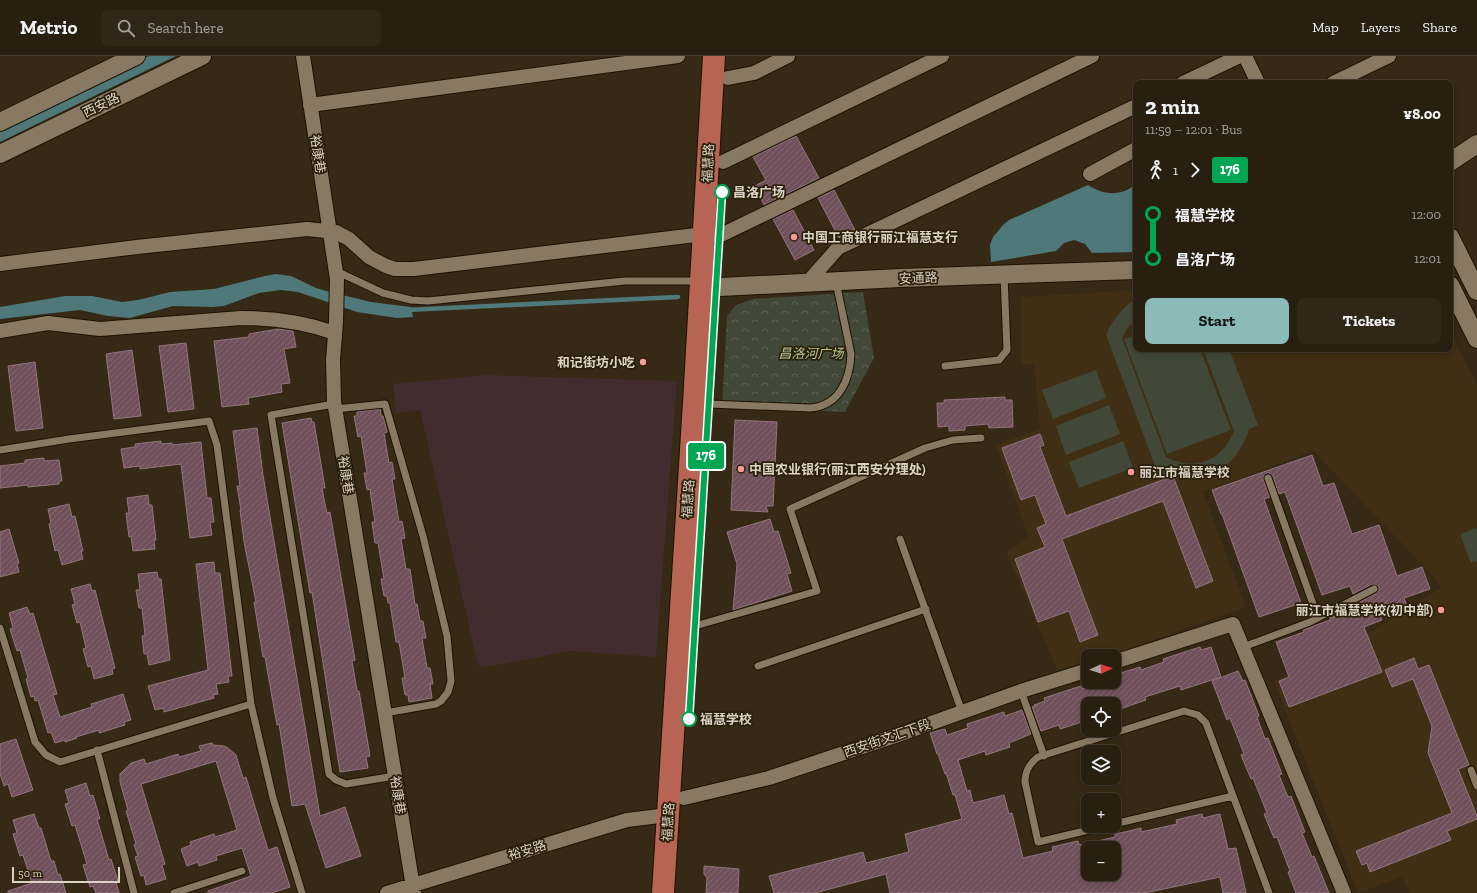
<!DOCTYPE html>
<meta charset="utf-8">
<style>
:root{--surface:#281f10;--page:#302719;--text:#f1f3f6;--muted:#a5a29f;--line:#443d30;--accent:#8bbbb9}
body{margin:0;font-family:"Zilla Slab","Noto Sans SC",serif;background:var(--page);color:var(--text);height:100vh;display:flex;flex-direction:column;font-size:15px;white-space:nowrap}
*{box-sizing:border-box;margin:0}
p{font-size:13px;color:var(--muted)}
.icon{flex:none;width:22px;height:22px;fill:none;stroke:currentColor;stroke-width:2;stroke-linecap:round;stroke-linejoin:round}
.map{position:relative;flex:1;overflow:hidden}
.sheet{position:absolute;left:1133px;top:24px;width:320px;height:272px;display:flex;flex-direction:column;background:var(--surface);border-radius:8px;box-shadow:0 2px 6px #0003,0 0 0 1px var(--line)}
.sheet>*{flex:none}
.badge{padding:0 8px;border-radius:3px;font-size:14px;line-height:26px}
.needle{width:26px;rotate:86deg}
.controls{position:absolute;left:1081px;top:593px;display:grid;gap:8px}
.controls a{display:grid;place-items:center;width:40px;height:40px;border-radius:8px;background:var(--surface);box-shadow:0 2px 6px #0003,0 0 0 1px var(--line);font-size:20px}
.scale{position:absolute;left:12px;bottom:10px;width:108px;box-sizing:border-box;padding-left:4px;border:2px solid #dad2c5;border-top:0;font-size:11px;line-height:14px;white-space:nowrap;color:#dad2c5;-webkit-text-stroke:3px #2c200b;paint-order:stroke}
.map>.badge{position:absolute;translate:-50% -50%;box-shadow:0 0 0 2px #fff}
.legs{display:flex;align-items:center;gap:6px;height:44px;padding:0 12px;font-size:13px}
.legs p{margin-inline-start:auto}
.head{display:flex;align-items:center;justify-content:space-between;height:68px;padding:0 12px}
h1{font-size:22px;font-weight:800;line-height:30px}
.button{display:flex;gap:8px;margin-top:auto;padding:8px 12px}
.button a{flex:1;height:46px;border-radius:8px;background:var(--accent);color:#111;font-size:16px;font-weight:800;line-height:46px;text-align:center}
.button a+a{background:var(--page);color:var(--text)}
ul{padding:0 12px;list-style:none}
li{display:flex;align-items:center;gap:14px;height:44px;font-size:15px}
li i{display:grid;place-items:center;width:6px;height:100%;margin:0 5px;background:currentColor}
li i::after{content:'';width:10px;height:10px;margin:-5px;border:3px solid;border-radius:50%;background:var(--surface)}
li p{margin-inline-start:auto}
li:first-child i{background:linear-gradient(#0000 50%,currentColor 0)}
li:last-child i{background:linear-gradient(currentColor 50%,#0000 0)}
header{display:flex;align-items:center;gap:24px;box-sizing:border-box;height:56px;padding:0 20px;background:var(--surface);border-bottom:1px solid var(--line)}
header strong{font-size:19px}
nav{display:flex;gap:22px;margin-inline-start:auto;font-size:14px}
.search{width:280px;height:36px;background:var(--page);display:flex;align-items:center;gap:10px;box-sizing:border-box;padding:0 14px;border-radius:8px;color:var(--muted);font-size:15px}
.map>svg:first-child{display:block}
.built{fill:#402f14}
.medical{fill:#412d2d}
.park{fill:url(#park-crowns)}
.pitch{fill:#414838}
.water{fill:#4f787a}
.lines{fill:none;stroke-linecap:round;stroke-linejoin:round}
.stream{stroke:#4f787a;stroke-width:4.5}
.building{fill:url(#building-hatch);stroke:#92757e}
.service-casing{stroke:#1e1201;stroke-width:9}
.minor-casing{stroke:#1e1201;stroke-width:16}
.tertiary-casing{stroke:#1e1201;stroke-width:20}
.primary-casing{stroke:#1e1201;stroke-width:24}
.service{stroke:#887962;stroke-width:7}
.minor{stroke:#887962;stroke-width:14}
.tertiary{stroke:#887962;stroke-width:18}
.primary{stroke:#b76455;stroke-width:22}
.line-1-casing{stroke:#fff;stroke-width:9}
.line-1{stroke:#00a651;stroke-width:6}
.stop-1-dot{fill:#fff;stroke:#00a651;stroke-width:2}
.poi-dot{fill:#f59b99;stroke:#2c200b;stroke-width:1.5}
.labels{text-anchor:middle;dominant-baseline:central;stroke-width:3.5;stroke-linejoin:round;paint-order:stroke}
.street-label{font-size:13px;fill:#dad2c5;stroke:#2c200b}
.stop-label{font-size:13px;font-weight:bold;fill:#dad2c5;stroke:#2c200b;text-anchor:start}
.poi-label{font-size:13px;font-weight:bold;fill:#dad2c5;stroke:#2c200b;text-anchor:start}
.park-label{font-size:13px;font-style:italic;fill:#b3c994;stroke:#2c200b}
</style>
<header>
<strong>Metrio</strong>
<div class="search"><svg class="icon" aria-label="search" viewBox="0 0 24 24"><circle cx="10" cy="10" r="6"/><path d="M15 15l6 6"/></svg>Search here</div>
<nav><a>Map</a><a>Layers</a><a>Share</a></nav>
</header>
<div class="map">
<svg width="1477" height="837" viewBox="0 0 1477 837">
<defs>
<pattern id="park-crowns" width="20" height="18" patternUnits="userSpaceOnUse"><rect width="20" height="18" fill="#414838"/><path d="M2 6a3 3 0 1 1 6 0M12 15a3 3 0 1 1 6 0" fill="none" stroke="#5c6253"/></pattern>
<pattern id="building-hatch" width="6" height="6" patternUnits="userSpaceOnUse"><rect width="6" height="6" fill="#70505b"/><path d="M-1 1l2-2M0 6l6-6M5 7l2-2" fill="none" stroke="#846871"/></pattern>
</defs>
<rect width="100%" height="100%" fill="#362915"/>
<!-- built -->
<path class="built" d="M1136 234V293H1450V276L1477 329V837H1410L1402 821 1358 837 1274 626 1319 602 1371 576 1441 532 1430 517 1314 395 1307 397 1203 436 1246 551 1108 600H1088V607L1059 618 1006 496 1029 482 996 389 1040 373 1034 308 1021 309V241Z"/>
<!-- medical -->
<path class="medical" d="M486 319 677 325 656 601 571 595 480 612 476 601 420 354 396 358 393 328Z"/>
<!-- park -->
<path class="park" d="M863 236 874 302 845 356 722 350 727 260 736 249 753 243Z"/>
<!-- pitch -->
<path class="pitch" d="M1136 243V263L1126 274 1122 282 1166 401C1195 416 1222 405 1234 375L1203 293H1229L1258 369 1249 373C1236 415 1200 433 1158 418L1106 279C1113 264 1121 252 1136 243Z
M1136 279V293H1200L1231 374 1167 398 1124 283Z
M1096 314 1106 342 1053 363 1042 334Z
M1109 349 1120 378 1066 399 1056 370Z
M1123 385 1133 412 1079 432 1069 406Z
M1477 472V505L1471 507 1460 478Z"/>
<!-- water -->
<path class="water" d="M149 0H176L0 86V73Z
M1136 128V196L1092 197 1085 188 1074 184 1064 187 1056 195 991 206 990 189 993 181 1003 169 1009 164 1088 129C1103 139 1121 141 1136 128Z
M276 218 291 220 316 232 326 235 371 246 411 251 413 261 397 262 357 256 298 236 281 234 259 237 224 250 212 251 173 250 130 262 108 260 80 254 0 263V251L65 240H92L122 246 138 244 170 236 214 233 265 220Z"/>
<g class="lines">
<!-- stream -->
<path class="stream" d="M406 254 678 241"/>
</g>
<!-- building -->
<path class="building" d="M796 80 819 122 764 149 755 130 766 124 753 101Z
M834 134 855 174 839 182 818 142Z
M793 154 814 194 795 204 773 163Z
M278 273 293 275 296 291 284 293 290 327 281 328 282 336 248 342 249 348 222 351 214 285 249 281V278Z
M186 287 194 353 168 356 159 290Z
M132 294 141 360 114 363 106 298Z
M35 306 43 372 16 375 8 310Z
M1005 341V344H1012L1013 371 989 372 988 368 965 370V374L949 375V370L938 371 937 347H944V344Z
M380 353 381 360H383L386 371 387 376 384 377 389 407 392 406 395 423H392L399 466 402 465 405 482 401 483 406 513H410L415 548H417L420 565H423L426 582H422L427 612H430L433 628H430L432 642 409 646 408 639H405L402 622H405L399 586H396L390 547H388L387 540H384L381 523H384L378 487H375L372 466H375L371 441 370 433 367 434 364 417H367L361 380 358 381 354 360H357V356Z
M311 362 312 366H314L325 432H322L324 443 327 457 330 456 355 604 352 605 357 635H359L370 700 366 701 368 712 340 716 312 536 310 537 282 367Z
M735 364 777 366 773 450H766L768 456 731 454Z
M257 372 263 419 320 760 345 751 361 800 326 812 305 748 292 750 279 668 277 669 265 601H263L254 546H256L244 486 240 454H241L237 430H240L233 375Z
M1040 378 1044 389 1040 391 1066 460 1173 420 1213 525 1196 532 1163 445 1062 483 1098 579 1080 586 1069 555 1038 566 1015 503 1045 491 1037 472 1046 468 1035 439 1021 444 1002 392Z
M161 385V388L172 387V389L201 386 207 442H211L214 466H210L212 479 190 482 181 408 140 413V410L124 412 121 393 135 391V388Z
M1312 399 1323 430 1334 427 1352 478 1379 469 1397 520 1422 511 1430 533 1404 542 1406 548 1379 557 1382 564 1364 571 1382 616 1289 651 1279 625 1289 621 1276 586 1304 576 1303 574 1330 564V562L1358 552 1356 548 1377 537 1378 535 1379 531 1376 529 1372 528 1353 538 1350 530 1322 539 1285 436 1279 438 1273 420 1269 417H1267L1264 419 1263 423 1270 441 1264 443 1301 547 1259 561 1222 458H1221L1212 434Z
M44 402V405L59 404 62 425H59V428L28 431V429L0 432V410L25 407V404Z
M148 439 149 449H152L156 484H154L155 493 133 495 131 480 129 481 126 457H129L127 442Z
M69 448 72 461 75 460 83 495H81L83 503 62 509 58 494 55 495 49 468 51 467 48 453Z
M770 463 774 476 778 475 791 517 787 518 792 535 733 554 737 508 727 476Z
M9 473 19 507 17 508 19 516 0 521V476Z
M214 506 215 517H220L232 620H228L229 626 216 628 218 638 213 639 214 642 164 656 163 652 155 654 148 630 208 614 196 508Z
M157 516 158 523H161L170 604 149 609 147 598H144L142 580 145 579 142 552H139L136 534H140L138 518Z
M90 528 92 535 95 534 115 612 112 613 113 618 94 623 91 610 88 611 83 593 86 592 80 566 77 567 72 549 75 548 71 533Z
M27 551 30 558 33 557 57 638 53 639 60 661 92 651 91 648 123 638 131 664 124 666 125 669 99 677V674L76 681 77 682 65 686V684L55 687 51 676 48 677 38 644 35 645 34 640 31 641 26 623 28 622 20 594 17 595 10 573 13 572 9 557Z
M1200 591 1201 594 1211 591 1221 621 1181 634 1180 630 1145 641 1146 644 1120 653V649L1114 651V648H1088V660L1084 661 1085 665 1060 673 1059 669 1041 675 1032 651 1035 650 1034 649 1045 645 1044 642 1081 630 1082 633 1104 626H1114V619L1140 611 1141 614 1164 606 1163 603Z
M1414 602 1418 613 1429 609 1469 709 1458 713 1477 760V763L1447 775 1451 784 1370 816 1367 807 1362 809 1356 795 1452 757 1428 697 1432 670 1413 623 1392 631 1385 614Z
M1238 615 1243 625 1245 624 1259 660 1257 661 1265 683 1268 682 1282 718 1279 719 1288 741 1291 740 1305 776 1302 777 1312 801 1314 800 1329 837H1296L1288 816 1290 815 1277 781 1274 782 1264 758 1267 757 1253 722 1251 723 1241 699 1244 698 1230 662 1227 664 1212 625Z
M1022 654 1031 678 1009 687 1010 691 986 699 985 695 958 704 967 735 970 734 973 747 1004 739 1009 758 1012 757 1023 802 1053 795 1052 791 1078 785 1079 789 1088 787V818H1114V792H1090L1089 787 1115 781V778L1129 775 1141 772V776L1177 768 1176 764 1188 761 1202 758 1203 762 1220 758 1228 793 1236 792 1246 837H1223L1220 821 1145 837H890L886 818 815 837H774L769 820 863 796 866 807 909 796 905 778 962 763 955 739H953L946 717 945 718 938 698H937L930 677 945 673 947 679 968 672 967 668 1004 656 1005 660Z
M16 683 33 734 12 741 8 728 4 730 0 718V688Z
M212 687 213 689 224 690 228 692 236 699 243 722 246 721 268 794 277 791 290 831 272 837H208V835L251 820 242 792 216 800 217 804 199 810 198 806 187 810 181 793 191 789 190 786 214 778 215 781 237 774 216 705 141 728 165 808 162 809 166 823 146 829 144 819 141 820 135 801 138 800 134 789 136 788 126 755 128 754 120 726V718L131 707 144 703 146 708 178 698 179 701 201 695 199 690Z
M86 727 90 740 93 739 100 763H97L109 804 111 803 118 825 116 826 119 837H96L93 830 90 831 83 809 87 808 75 769 72 770 65 748 69 747 65 734Z
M34 758 39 772H41L51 805H54L58 819 60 818 66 837H8V835L32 827 23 799 20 800 13 778 17 777 13 764Z
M704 810 739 813 738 837H706L707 822 704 818Z"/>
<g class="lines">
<!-- service casing -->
<g class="service-casing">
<path id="service" d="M336 215 383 237 411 244 428 245 625 225H699
M945 310 999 304 1007 294 1004 219
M334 348 271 359 329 718 336 724 346 728 395 720
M709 348 810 352C839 350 850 324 851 298L836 226
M335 353 385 348 423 480 447 580 451 625 448 636 441 645 436 648 385 657
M0 394 69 383 209 365 217 389 251 648 273 742 302 837
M1268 422 1318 562
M900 483 962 656
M695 570 817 535 790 453 925 392 953 384 981 382
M0 572 35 686 46 699 60 706 251 648
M1243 591 1310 566 1374 533
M758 610 926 553
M1021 635 1044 700
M97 694 134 837
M1471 714 1477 730
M1114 768 1233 740
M1106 770 1038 786 1025 726C1025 715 1029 708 1038 701L1184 655 1198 659 1206 667 1269 837
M174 837 242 815"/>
</g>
<!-- minor casing -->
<g class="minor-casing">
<path id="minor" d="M303 0 337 223 336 266 333 304 334 345 414 837
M1245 0 1258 27
M728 22 754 17 788 0
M1183 27 1240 0
M1333 27 1389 0
M310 49 678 0
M723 106 942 0
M1090 118 1136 93
M719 180 1092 0
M0 208 137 191 307 173 336 176 349 183 369 201 386 210 395 213H414L704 178
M807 227 838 192 1136 50
M0 275 48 267 100 273 241 262C274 262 304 266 335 277
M1114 606 1233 568 1344 837
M684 742 769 722 895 680 1021 635 1088 614
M387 837 627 764 668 759"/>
</g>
<!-- tertiary casing -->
<g class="tertiary-casing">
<path id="tertiary" d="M0 66 136 0
M0 98 202 0
M1450 106 1477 88
M1450 181 1477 235
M1450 229 1477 283
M701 232 900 222 1136 214"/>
</g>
<!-- primary casing -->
<g class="primary-casing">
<path id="primary" d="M663 837 694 347 714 0"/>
</g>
<!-- service -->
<use href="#service" class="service"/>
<!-- minor -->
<use href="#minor" class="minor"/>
<!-- tertiary -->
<use href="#tertiary" class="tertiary"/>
<!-- primary -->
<use href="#primary" class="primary"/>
</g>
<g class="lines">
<!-- line-1 casing -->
<g class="line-1-casing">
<path id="line-1" d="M689 663 722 136"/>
</g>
<!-- line-1 -->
<use href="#line-1" class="line-1"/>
</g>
<!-- markers -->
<g class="stop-1-dot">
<circle cx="722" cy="136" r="7"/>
<circle cx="689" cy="663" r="7"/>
</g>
<g class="poi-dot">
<circle cx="794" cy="181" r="4"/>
<circle cx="643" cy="306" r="4"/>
<circle cx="741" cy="413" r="4"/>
<circle cx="1131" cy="416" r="4"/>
<circle cx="1441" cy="554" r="4"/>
</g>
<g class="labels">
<!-- street labels -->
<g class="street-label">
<text transform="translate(101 49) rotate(-26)">西安路</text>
<text transform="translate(318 98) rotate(81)">裕康巷</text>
<text transform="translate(708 107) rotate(-87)">福慧路</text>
<text transform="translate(918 222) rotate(-2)">安通路</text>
<text transform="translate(346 419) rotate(81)">裕康巷</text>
<text transform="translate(688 443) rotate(-86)">福慧路</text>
<text transform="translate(887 682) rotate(-19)">西安街文汇下段</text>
<text transform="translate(398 739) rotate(81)">裕康巷</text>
<text transform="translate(668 766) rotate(-86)">福慧路</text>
<text transform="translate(527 794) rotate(-17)">裕安路</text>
</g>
<!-- stop labels -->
<g class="stop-label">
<text x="733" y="136">昌洛广场</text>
<text x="700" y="663">福慧学校</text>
</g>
<!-- poi labels -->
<g class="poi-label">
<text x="802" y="181">中国工商银行丽江福慧支行</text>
<text x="635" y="306" text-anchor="end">和记街坊小吃</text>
<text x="749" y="413">中国农业银行(丽江西安分理处)</text>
<text x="1139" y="416">丽江市福慧学校</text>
<text x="1433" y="554" text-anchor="end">丽江市福慧学校(初中部)</text>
</g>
<!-- park labels -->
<g class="park-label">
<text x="811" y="297">昌洛河广场</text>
</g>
</g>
</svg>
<div class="controls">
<a><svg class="needle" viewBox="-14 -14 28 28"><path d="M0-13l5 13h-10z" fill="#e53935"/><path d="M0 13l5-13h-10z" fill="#a5a29f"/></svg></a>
<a><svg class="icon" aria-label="locate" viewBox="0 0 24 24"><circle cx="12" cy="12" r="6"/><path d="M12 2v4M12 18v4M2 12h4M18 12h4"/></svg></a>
<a><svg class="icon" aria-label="layers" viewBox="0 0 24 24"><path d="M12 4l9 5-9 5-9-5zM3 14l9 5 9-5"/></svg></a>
<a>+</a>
<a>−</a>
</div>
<div class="scale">50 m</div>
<b class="badge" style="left:706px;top:400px;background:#00a651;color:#fff">176</b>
<section class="sheet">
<div class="head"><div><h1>2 min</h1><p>11:59 – 12:01 · Bus</p></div><b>¥8.00</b></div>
<div class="legs"><svg class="icon" aria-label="walk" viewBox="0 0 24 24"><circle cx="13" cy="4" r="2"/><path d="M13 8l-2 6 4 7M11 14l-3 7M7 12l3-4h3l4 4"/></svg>1<svg class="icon" aria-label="forward" viewBox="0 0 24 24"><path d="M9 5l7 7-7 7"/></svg><b class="badge" style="background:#00a651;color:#fff">176</b></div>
<ul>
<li><i style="color:#00a651"></i><b>福慧学校</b><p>12:00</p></li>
<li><i style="color:#00a651"></i><b>昌洛广场</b><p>12:01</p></li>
</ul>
<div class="button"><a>Start</a><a>Tickets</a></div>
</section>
</div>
